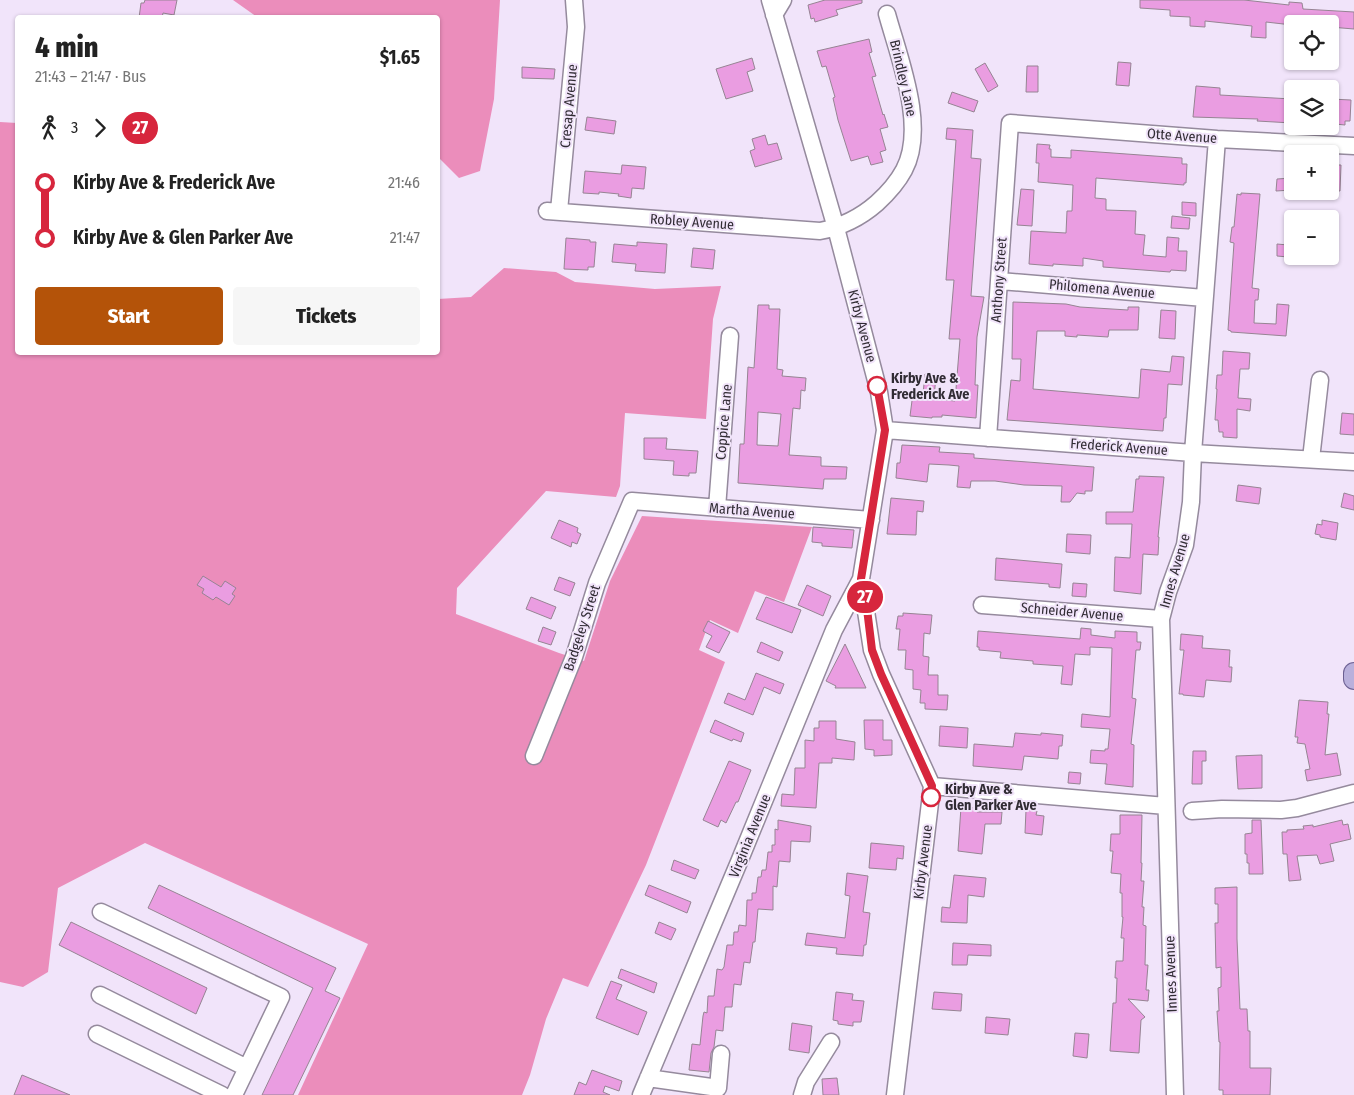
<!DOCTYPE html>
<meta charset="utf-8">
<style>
:root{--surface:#fff;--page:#f6f6f6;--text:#222;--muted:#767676;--accent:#b45309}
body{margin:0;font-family:"Fira Sans Condensed",sans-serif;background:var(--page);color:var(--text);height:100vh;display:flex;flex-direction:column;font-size:19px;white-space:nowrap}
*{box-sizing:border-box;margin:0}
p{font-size:16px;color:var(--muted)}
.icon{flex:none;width:28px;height:28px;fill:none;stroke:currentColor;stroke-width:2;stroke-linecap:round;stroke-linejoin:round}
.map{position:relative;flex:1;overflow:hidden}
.drawer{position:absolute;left:15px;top:15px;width:425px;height:340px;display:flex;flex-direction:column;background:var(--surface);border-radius:5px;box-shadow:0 1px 4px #0004}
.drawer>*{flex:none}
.badge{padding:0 10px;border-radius:16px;font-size:18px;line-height:32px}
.buttons{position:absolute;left:1284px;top:15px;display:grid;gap:10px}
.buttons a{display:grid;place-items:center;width:55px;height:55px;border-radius:5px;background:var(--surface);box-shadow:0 1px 4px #0004;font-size:25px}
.map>.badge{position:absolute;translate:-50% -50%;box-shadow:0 0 0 2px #fff}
.legs{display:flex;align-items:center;gap:8px;height:55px;padding:0 20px;font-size:16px}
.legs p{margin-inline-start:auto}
.head{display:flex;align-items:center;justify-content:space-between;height:85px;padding:0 20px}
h1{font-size:28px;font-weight:800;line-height:38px}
.cta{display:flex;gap:10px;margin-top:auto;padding:10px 20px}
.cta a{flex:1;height:58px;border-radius:5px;background:var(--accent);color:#fff;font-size:20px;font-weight:800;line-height:58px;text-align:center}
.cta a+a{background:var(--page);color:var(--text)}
ul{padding:0 20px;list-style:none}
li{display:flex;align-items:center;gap:18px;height:55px;font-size:19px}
li i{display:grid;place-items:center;width:8px;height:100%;margin:0 6px;background:currentColor}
li i::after{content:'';width:12px;height:12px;margin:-6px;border:4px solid;border-radius:50%;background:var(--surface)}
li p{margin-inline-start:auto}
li:first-child i{background:linear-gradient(#0000 50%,currentColor 0)}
li:last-child i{background:linear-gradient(currentColor 50%,#0000 0)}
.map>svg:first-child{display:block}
.forest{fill:#eb8dbb}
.building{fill:#ea9de1;stroke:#968493;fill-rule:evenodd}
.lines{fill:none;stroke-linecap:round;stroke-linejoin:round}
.minor-casing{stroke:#958a9d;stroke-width:19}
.major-casing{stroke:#6b5f92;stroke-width:22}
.minor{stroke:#fff;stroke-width:16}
.major{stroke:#b9b0dc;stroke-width:20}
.line-1-casing{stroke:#fff;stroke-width:11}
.line-1{stroke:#d7263d;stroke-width:8}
.stop-1-dot{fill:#fff;stroke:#d7263d;stroke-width:2.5}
.labels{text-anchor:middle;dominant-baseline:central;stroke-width:4;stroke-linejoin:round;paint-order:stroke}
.street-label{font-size:14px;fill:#312c34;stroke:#f1e4fa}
.stop-label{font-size:14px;font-weight:bold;fill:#312c34;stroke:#f1e4fa;text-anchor:start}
</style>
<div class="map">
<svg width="1354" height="1095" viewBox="0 0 1354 1095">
<rect width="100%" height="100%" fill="#f1e4fa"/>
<!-- forest -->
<path class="forest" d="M233 0H500L494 99 480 171 459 178 438 157V18L257 17Z
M0 122 17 123 18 352H438V299L471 297 504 268 556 272 575 282 655 289 721 286 713 319 706 419 625 413 620 486 616 497 546 491 457 588 456 614 559 653 584 661 610 581 642 516 812 527 784 602 755 591 738 633 710 620 699 650 725 662 646 865 588 987 563 978 546 1019 530 1075 522 1095H298L368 944 145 843 58 888 48 972 23 987 0 982Z"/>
<!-- building -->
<path class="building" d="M145 0H177L174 15 163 13 162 18H139L141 3H144Z
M825 0H862V3L836 10 838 15 815 22 814 18 811 19 808 5Z
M1140 0H1244L1289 5V2L1302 3 1303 9 1354 12V29L1330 27V24L1292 25 1266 22V38L1251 37 1252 26 1205 21V27L1190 26V17L1170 16V10L1140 8Z
M869 39 872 52 869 53 876 76 872 77 883 115 884 114 888 127 880 129 886 150 880 152 883 162 871 165 868 156 851 161 838 120 833 98 835 97 826 66 822 67 817 51Z
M752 58 755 69 747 72 753 91 726 99 716 69Z
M1118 62 1131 63 1129 86 1116 85Z
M985 63 998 86 988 92 975 69Z
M1027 66H1038V92H1026Z
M522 67 555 69 554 79 522 78Z
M1196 86 1220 88V95L1292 99V123L1257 121 1258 119 1193 117Z
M952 92 978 101 974 112 948 103Z
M1331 99 1351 100 1350 121H1345V125L1335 124V120H1330Z
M587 117 616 121 614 134 585 130Z
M947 128 973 130 971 158 981 159 971 296 984 297 977 337 975 385H978L976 418 942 415V417H932V418L910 416 913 393 923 394 925 374 936 375 934 399 955 401 960 339H949L954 280H946L956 140 946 139Z
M765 135 768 145 777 143 782 159 755 167 750 151 755 149 752 139Z
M1037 144 1050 145 1049 149H1051V157L1071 158V150L1182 158V164H1187L1186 183H1184V185L1096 178 1095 198 1106 199V210L1136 211 1135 234 1145 235 1143 255 1166 257 1167 237 1179 238 1178 251H1187L1186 271 1171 270 1170 272 1103 267V261L1083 258V266L1053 264V266L1029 264 1031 231 1066 233 1067 211H1072L1073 185 1038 182 1039 163H1036Z
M622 165 646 167 644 189 632 188 631 198 618 196 619 194 599 192V194L583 193 585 171 621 174Z
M1330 165H1341L1340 191 1330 190Z
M1292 178V190L1276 191 1277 179Z
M1021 189 1034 190 1032 226 1017 225Z
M1241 193 1260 194 1252 288 1259 289 1258 300H1255L1254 323 1276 324 1277 304 1289 305 1286 336 1231 332V331L1228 330 1234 243 1230 242 1232 227H1234L1237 194 1241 195Z
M1182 202 1196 203V216L1182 215Z
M1172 216 1190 218 1189 229 1171 228Z
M566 238 590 240V242H596L594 267H588V270L564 269Z
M637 242 667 244 665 273 635 271 636 264 612 262 614 244 637 246Z
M1277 244 1288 245V257L1277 256Z
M693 248 715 250 713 269 691 267Z
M1013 302 1066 304 1080 307 1128 310V307H1139L1138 330H1109L1108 337 1077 335V337L1065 336V331H1037L1033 389 1139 398 1141 369 1170 372 1172 356 1184 357 1182 385 1168 384 1166 418H1164L1163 431 1007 420 1011 380 1020 381 1021 359H1012Z
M758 305H769V309H780L777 369 783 370 782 376 806 378 805 391 801 390 800 409 793 408 789 455 821 457V466L847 467 846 479H824L823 489 738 483 740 444H744L748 367 754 368ZM758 412 781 414 778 446 757 445Z
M1161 310 1176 311 1175 339 1159 338Z
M1223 351 1250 353 1249 369H1240L1238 398 1251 399 1250 411 1237 409V438L1223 437V432H1219L1218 420H1215L1217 389H1216L1217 375H1222Z
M1342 413 1354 414V435L1340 434Z
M644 438H667L666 449 698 451 696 473H689V476L673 475 674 461 644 459Z
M902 445 940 447 939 452 974 454V458L1094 467 1092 491H1085V494L1077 493 1070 502H1061L1062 486 1024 485 995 481H971L970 488 957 487 959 466 949 465 929 464 927 482 896 478 897 463H900Z
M1139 476 1164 477 1158 537H1159L1158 555 1143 554 1141 594 1114 591 1115 557 1130 558 1132 524H1106V512H1133L1136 479H1139Z
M1238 485 1261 488 1259 504 1236 501Z
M1344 493 1354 496V510L1341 507Z
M891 498 924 501 923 512 917 511 916 535 887 534Z
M559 520 578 528 577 532 581 534 577 544 572 542 571 547 551 538Z
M1322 520 1338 523 1336 540 1320 537V535L1315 534 1317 524 1322 525Z
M813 527 854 530 852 548 822 546V543L812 542Z
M1067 534 1091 535 1090 554 1066 552Z
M996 558 1062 564 1060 588 1049 587V584L995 580Z
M203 576 221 587 225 581 236 588 232 594 235 596 229 605 216 597 213 600 202 593 204 589 197 585Z
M559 577 575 583 570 596 554 590Z
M1073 583 1087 584 1086 597 1072 596Z
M807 585 831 596 823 616 798 605Z
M531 597 556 607 551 619 526 609Z
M766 597 801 610 792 633 756 619Z
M903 613 932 615 930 634 924 633 923 656 929 657 928 675H938V695H948L947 710 925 709V703H920L921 690 913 689V670L905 669 906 650H898L900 629H896L898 616H903Z
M708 621 730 632 719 653 706 647 712 636 703 631Z
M543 627 556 632 551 645 538 641Z
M1081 628 1091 629V635L1115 638V631L1137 632V642H1141L1140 650H1136L1132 698 1136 699 1131 744 1134 745 1133 787 1105 784 1107 764 1090 763 1091 750 1105 751V749H1108L1110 729 1081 727 1082 714 1110 717 1112 648 1090 647V655L1075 654 1072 685 1061 684 1063 666 1033 664V661L1000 658 1001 652 979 650V647H977L978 631 1080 639Z
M1181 634 1203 636 1202 648 1230 650 1229 667H1232L1231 682 1206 680 1204 697 1183 695V694H1179L1184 650H1180Z
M761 642 783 652 779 661 757 652Z
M845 644 866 688H835L836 686 826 681Z
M756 673 784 684 780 694 764 687 753 715 724 703 728 693 745 700Z
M1299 700 1328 702 1327 714H1329L1325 755 1337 753 1341 775 1307 781 1305 770 1310 769 1305 744 1297 743 1298 737H1295Z
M715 720 744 733 741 742 733 739 732 741 710 732Z
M864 720H883V740H892V755L874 756V750L865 749Z
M819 721H836V739L855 742 854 760 832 758V763H819L816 808 781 806 782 794 794 795 795 768H805V740L814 741V728H819Z
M940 726 968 728 967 748 939 746Z
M1015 733 1041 735V733L1063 735 1062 746H1059L1058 759 1024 756 1022 770 973 766 974 744 1013 747Z
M1193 751H1206V761H1202V784H1192Z
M1262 755V788L1238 789 1236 756Z
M729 761 751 770 738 802H736L726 823 721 820 718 827 703 820Z
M1069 772 1081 773 1080 784 1068 783Z
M961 807 978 808 977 812H1002L1001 824H985L982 854 958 851Z
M1026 810 1037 811 1036 815 1044 816 1042 835 1025 833Z
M1120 815H1142L1141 863H1142L1141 881H1144L1142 907H1144L1143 925 1146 926 1145 965H1148L1146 990H1149L1148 1001 1128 999 1145 1017 1141 1020 1139 1053 1110 1051 1113 1003H1116L1117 978H1115L1116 961H1123L1124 938H1121L1123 917H1122V893H1120L1121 874 1111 873 1113 851H1110L1111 834H1120Z
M778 820 811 826 810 842 791 841 790 862 779 861 777 887 773 886V910L758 909 755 942H753L750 963 744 962 741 985 734 984 732 1007H725L723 1031 716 1030 714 1047 711 1053 709 1072 689 1070 692 1044 700 1045 703 1016 704 1012 707 1013 708 996H714L717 969 722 970 724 967 727 945H733L734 932H738L739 925 746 926 747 900H752V893H756L758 877H761L762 870H766L768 852H772V845H775V829L778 830Z
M1252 820H1261L1263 874H1249V863H1247V854H1245V834L1252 833Z
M1342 820 1343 825 1348 824 1351 839 1330 844 1334 861 1320 864 1317 855 1297 856 1301 880 1289 881 1287 854H1283L1282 832H1287V830L1304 829 1303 826 1313 825V827Z
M871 843 904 846 903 859 897 858 896 870 869 868Z
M674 860 699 870 695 879 671 870Z
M847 873 868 876 863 912 870 913 866 945H864L863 956 836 954 837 948 805 945 807 933 845 938 850 896 845 895Z
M954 875 986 878 984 897 968 895 967 923 941 922 942 907 950 908Z
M159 885 336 968 325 991 340 998 293 1095H262L313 988 148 908Z
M649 885 691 902 687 913 645 895Z
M1237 887V939L1240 1009H1247L1248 1031H1250V1068H1271L1270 1095H1223V1090H1219L1220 1042H1219L1217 1011H1219L1218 988 1221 987V967L1216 968 1215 923H1218V904H1215V888Z
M71 922 207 988 196 1014 59 945Z
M659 922 676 929 671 940 655 933Z
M953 943 991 945V956L968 955 967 965H952Z
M621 969 657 983 654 993 618 978Z
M611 981 622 985 616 999 647 1012 638 1035 596 1018Z
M836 992 853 994 852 1000 864 1001 861 1022H853V1026L838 1024V1021L833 1020Z
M934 992 962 994 961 1011 932 1009Z
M986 1017 1010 1019 1008 1035 985 1033Z
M792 1023 812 1026 809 1053 789 1050Z
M1075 1033 1089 1034 1087 1058 1073 1056Z
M592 1070 622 1081 619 1091 605 1086 603 1092 610 1095H574L579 1082 586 1085Z
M22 1075 70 1095H14Z
M837 1078 839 1095H823L822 1079Z"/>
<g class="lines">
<!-- minor casing -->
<g class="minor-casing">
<path id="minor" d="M770 0 836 228 879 392 885 430 861 579 872 650 881 674 932 786 895 1095
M774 15 783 0
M547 211 820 231C841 227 861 217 877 203 888 193 897 183 904 170 927 127 899 58 887 14
M559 211 576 27 574 0
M1000 281 1204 298
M885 430 1193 453 1354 462
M988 438 1010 123 1217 139 1354 146
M1311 459 1320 380
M717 508 730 336
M982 605 1161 619
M534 756 574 657 597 583 632 501 871 520
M932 786 1166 806
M1192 811 1222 809 1281 810 1297 808 1354 793
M101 912 281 997 234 1095
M100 995 247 1068
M97 1034 222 1095
M648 1078 718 1088 721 1054
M641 1095 739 862 834 630 861 579
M802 1095 806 1082 831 1042
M1175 1095 1161 619 1168 592 1185 545 1191 502 1193 453 1217 139"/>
</g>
<!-- major casing -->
<g class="major-casing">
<path id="major" d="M1354 673V679"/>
</g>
<!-- minor -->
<use href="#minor" class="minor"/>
<!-- major -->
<use href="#major" class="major"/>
</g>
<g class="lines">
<!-- line-1 casing -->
<g class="line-1-casing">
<path id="line-1" d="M877 386 885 430 861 579 867 609 872 650 881 674 932 786 931 797"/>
</g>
<!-- line-1 -->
<use href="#line-1" class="line-1"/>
</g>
<!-- markers -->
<g class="stop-1-dot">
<circle cx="877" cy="386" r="9"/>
<circle cx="931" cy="797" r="9"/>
</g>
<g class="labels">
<!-- street labels -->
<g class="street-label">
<text transform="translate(903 78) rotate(77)">Brindley Lane</text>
<text transform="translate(569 106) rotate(-85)">Cresap Avenue</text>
<text transform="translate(1182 136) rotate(4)">Otte Avenue</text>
<text transform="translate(692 222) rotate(4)">Robley Avenue</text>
<text transform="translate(999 280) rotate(-86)">Anthony Street</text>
<text transform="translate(1102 289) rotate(5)">Philomena Avenue</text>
<text transform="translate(862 326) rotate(75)">Kirby Avenue</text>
<text transform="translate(724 422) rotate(-85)">Coppice Lane</text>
<text transform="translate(1119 447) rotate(4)">Frederick Avenue</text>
<text transform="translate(752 511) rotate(4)">Martha Avenue</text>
<text transform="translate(1175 571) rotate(-74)">Innes Avenue</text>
<text transform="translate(1072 612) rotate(5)">Schneider Avenue</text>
<text transform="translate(582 628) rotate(-72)">Badgeley Street</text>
<text transform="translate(750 836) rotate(-68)">Virginia Avenue</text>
<text transform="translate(923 862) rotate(-83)">Kirby Avenue</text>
<text transform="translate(1171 974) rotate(-92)">Innes Avenue</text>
</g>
<!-- stop labels -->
<g class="stop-label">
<text x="891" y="378">Kirby Ave &amp;<tspan x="891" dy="16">Frederick Ave</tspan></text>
<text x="945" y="789">Kirby Ave &amp;<tspan x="945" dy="16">Glen Parker Ave</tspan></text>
</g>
</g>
</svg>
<div class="buttons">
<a><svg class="icon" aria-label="locate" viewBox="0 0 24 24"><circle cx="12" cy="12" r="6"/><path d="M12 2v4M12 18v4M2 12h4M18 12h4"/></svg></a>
<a><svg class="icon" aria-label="layers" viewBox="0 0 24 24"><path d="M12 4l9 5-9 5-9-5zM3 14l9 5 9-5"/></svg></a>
<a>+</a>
<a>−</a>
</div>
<b class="badge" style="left:865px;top:597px;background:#d7263d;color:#fff">27</b>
<section class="drawer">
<div class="head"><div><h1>4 min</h1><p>21:43 – 21:47 · Bus</p></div><b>$1.65</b></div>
<div class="legs"><svg class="icon" aria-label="walk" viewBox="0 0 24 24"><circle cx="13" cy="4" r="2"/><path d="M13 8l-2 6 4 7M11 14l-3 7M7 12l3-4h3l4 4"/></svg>3<svg class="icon" aria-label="forward" viewBox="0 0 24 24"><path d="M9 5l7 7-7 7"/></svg><b class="badge" style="background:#d7263d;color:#fff">27</b></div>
<ul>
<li><i style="color:#d7263d"></i><b>Kirby Ave &amp; Frederick Ave</b><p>21:46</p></li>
<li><i style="color:#d7263d"></i><b>Kirby Ave &amp; Glen Parker Ave</b><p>21:47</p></li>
</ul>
<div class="cta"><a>Start</a><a>Tickets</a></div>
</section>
</div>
